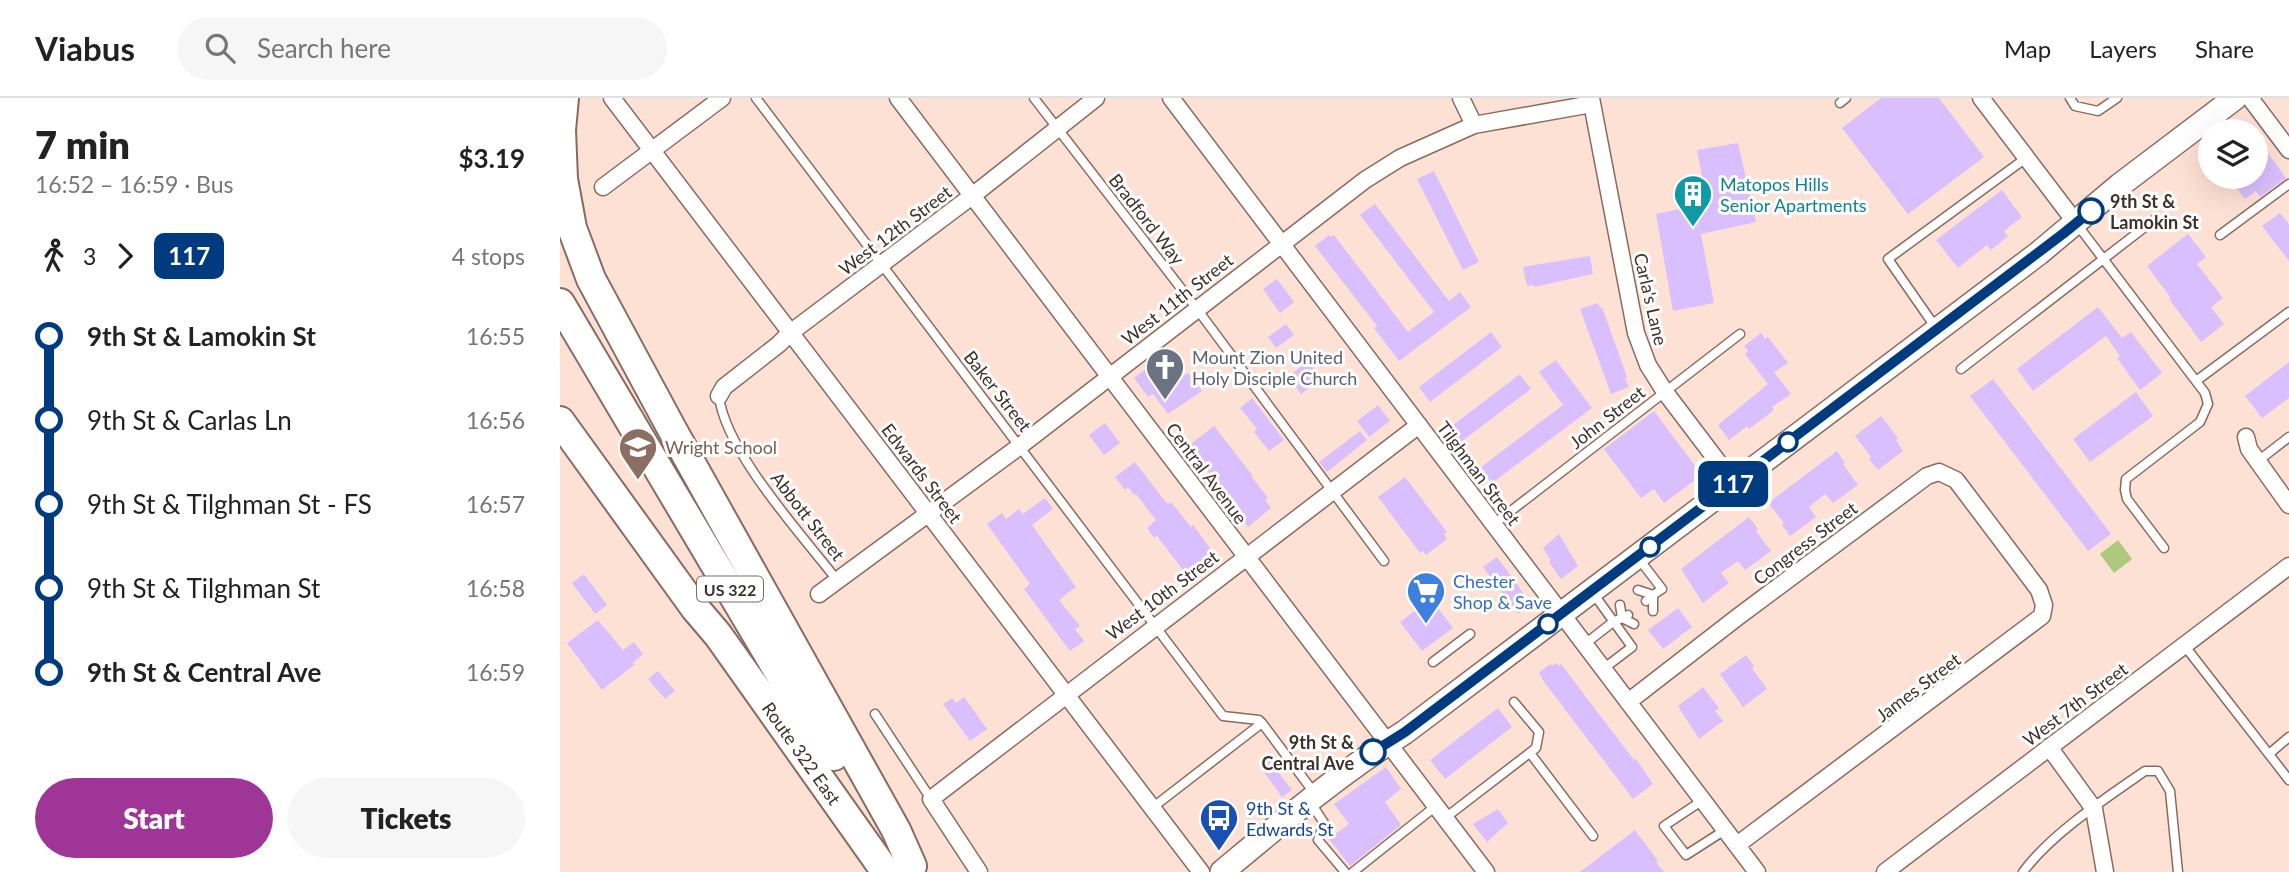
<!DOCTYPE html>
<meta charset="utf-8">
<style>
:root{--surface:#fff;--page:#f6f6f6;--text:#222;--muted:#767676;--line:#e0e0e0;--accent:#9f3596}
body{margin:0;font-family:Lato,sans-serif;background:var(--page);color:var(--text);height:100vh;display:flex;flex-direction:column;font-size:26px;white-space:nowrap}
*{box-sizing:border-box;margin:0}
p{font-size:23px;color:var(--muted)}
.icon{flex:none;width:38px;height:38px;fill:none;stroke:currentColor;stroke-width:2;stroke-linecap:round;stroke-linejoin:round}
.map{position:relative;flex:1;overflow:hidden}
.sheet{display:flex;flex-direction:column;background:var(--surface);width:560px}
.sheet>*{flex:none}
.badge{padding:0 14px;border-radius:10px;font-size:24px;line-height:46px}
.fabs{position:absolute;left:1638px;top:21px;display:grid;gap:14px}
.fabs a{display:grid;place-items:center;width:70px;height:70px;border-radius:50%;background:var(--surface);box-shadow:0 7px 28px #0002;font-size:35px}
.map>.badge{position:absolute;translate:-50% -50%;box-shadow:0 0 0 4px #fff}
.legs{display:flex;align-items:center;gap:10px;height:77px;padding:0 35px;font-size:23px}
.legs p{margin-inline-start:auto}
.summary{display:flex;align-items:center;justify-content:space-between;height:119px;padding:0 35px}
h1{font-size:38px;font-weight:800;line-height:52px}
.action{display:flex;gap:14px;margin-top:auto;padding:14px 35px}
.action a{flex:1;height:80px;border-radius:42px;background:var(--accent);color:#fff;font-size:28px;font-weight:800;line-height:80px;text-align:center}
.action a+a{background:var(--page);color:var(--text)}
ul{padding:0 35px;list-style:none}
li{display:flex;align-items:center;gap:24px;height:84px;font-size:26px}
li i{display:grid;place-items:center;width:10px;height:100%;margin:0 9px;background:currentColor}
li i::after{content:'';width:18px;height:18px;margin:-9px;border:5px solid;border-radius:50%;background:var(--surface)}
li p{margin-inline-start:auto}
li:first-child i{background:linear-gradient(#0000 50%,currentColor 0)}
li:last-child i{background:linear-gradient(currentColor 50%,#0000 0)}
header{display:flex;align-items:center;gap:42px;box-sizing:border-box;height:98px;padding:0 35px;background:var(--surface);border-bottom:2px solid var(--line)}
header strong{font-size:33px}
nav{display:flex;gap:38px;margin-inline-start:auto;font-size:24px}
.search{width:490px;height:63px;background:var(--page);display:flex;align-items:center;gap:18px;box-sizing:border-box;padding:0 24px;border-radius:38px;color:var(--muted);font-size:26px}
main{display:flex;flex:1;min-height:0}
.map>svg:first-child{display:block}
.green{fill:#adc97d}
.building{fill:#dabffe}
.lines{fill:none;stroke-linecap:round;stroke-linejoin:round}
.lane-casing{stroke:#896a5e;stroke-width:11}
.street-casing{stroke:#896a5e;stroke-width:19}
.primary-casing{stroke:#896a5e;stroke-width:26}
.highway-casing{stroke:#896a5e;stroke-width:32}
.lane{stroke:#fff;stroke-width:8}
.street{stroke:#fff;stroke-width:16}
.primary{stroke:#fff;stroke-width:23}
.highway{stroke:#fff;stroke-width:28}
.line-1-casing{stroke:#fff;stroke-width:16}
.line-1{stroke:#003b80;stroke-width:10}
.stop-1-dot{fill:#fff;stroke:#003b80;stroke-width:3.5}
.labels{text-anchor:middle;dominant-baseline:central;stroke-width:6;stroke-linejoin:round;paint-order:stroke}
.shield{fill:#fff;stroke:#786e6a;stroke-width:2}
.shield-label{font-size:16px;font-weight:bold;fill:#3e302a}
.culture-label{font-size:18px;fill:#0d838f;stroke:#fff;text-anchor:start}
.stop-label{font-size:18px;font-weight:bold;fill:#3e302a;stroke:#fff;text-anchor:start}
.street-label{font-size:18px;fill:#3e302a;stroke:#fff}
.worship-label{font-size:18px;fill:#5b616d;stroke:#fff;text-anchor:start}
.education-label{font-size:18px;fill:#785e54;stroke:#fff;text-anchor:start}
.shop-label{font-size:18px;fill:#366cbe;stroke:#fff;text-anchor:start}
.transit-label{font-size:18px;fill:#164399;stroke:#fff;text-anchor:start}
</style>
<header>
<strong>Viabus</strong>
<div class="search"><svg class="icon" aria-label="search" viewBox="0 0 24 24"><circle cx="10" cy="10" r="6"/><path d="M15 15l6 6"/></svg>Search here</div>
<nav><a>Map</a><a>Layers</a><a>Share</a></nav>
</header>
<main>
<section class="sheet">
<div class="summary"><div><h1>7 min</h1><p>16:52 – 16:59 · Bus</p></div><b>$3.19</b></div>
<div class="legs"><svg class="icon" aria-label="walk" viewBox="0 0 24 24"><circle cx="13" cy="4" r="2"/><path d="M13 8l-2 6 4 7M11 14l-3 7M7 12l3-4h3l4 4"/></svg>3<svg class="icon" aria-label="forward" viewBox="0 0 24 24"><path d="M9 5l7 7-7 7"/></svg><b class="badge" style="background:#003b80;color:#fff">117</b><p>4 stops</p></div>
<ul>
<li><i style="color:#003b80"></i><b>9th St &amp; Lamokin St</b><p>16:55</p></li>
<li><i style="color:#003b80"></i><span>9th St &amp; Carlas Ln</span><p>16:56</p></li>
<li><i style="color:#003b80"></i><span>9th St &amp; Tilghman St - FS</span><p>16:57</p></li>
<li><i style="color:#003b80"></i><span>9th St &amp; Tilghman St</span><p>16:58</p></li>
<li><i style="color:#003b80"></i><b>9th St &amp; Central Ave</b><p>16:59</p></li>
</ul>
<div class="action"><a>Start</a><a>Tickets</a></div>
</section>
<div class="map">
<svg width="1729" height="774" viewBox="0 0 1729 774">
<rect width="100%" height="100%" fill="#fee1d5"/>
<!-- green -->
<path class="green" d="M1558 442 1572 461 1554 475 1540 456Z"/>
<!-- building -->
<path class="building" d="M1321 0H1379L1424 59 1348 116 1282 30Z
M1696 39 1726 80 1700 99 1696 93 1685 101 1672 84 1679 79H1696Z
M1178 45 1196 124 1141 136 1154 205 1113 213 1096 116 1147 105 1137 52Z
M874 73 919 164 903 172 857 81Z
M1442 92 1462 119 1444 133 1448 138 1431 152 1427 147 1398 170 1376 142Z
M815 106 889 203 900 194 911 209 839 263 814 230 817 228 755 148 769 137 771 139 774 137 848 234 874 214 800 117Z
M1720 115 1729 126V163L1702 128Z
M1628 136 1646 159 1637 166 1663 200 1651 209 1664 226 1641 244 1609 201 1611 200 1587 168Z
M1030 158 1033 176 974 189V187L967 188 963 169Z
M717 181 734 204 720 215 703 191Z
M1038 205 1040 210 1042 209 1067 279 1065 280 1069 289 1051 296 1020 211Z
M1538 209 1562 240 1571 234 1602 275 1580 292 1557 260 1560 258 1546 238 1473 293 1457 271Z
M726 226 734 237 716 250 708 239Z
M931 234 942 249 870 304 859 289Z
M1201 235 1205 241 1208 239 1228 265 1214 274 1231 296 1212 309 1214 312 1189 331 1187 328 1169 342 1158 327 1208 286 1185 256 1188 253 1184 248Z
M599 261 602 264 605 261 620 280 628 275 642 293 608 316 593 296 588 299 574 280Z
M996 262 1032 310 932 385 920 370 1003 307 979 274Z
M748 263 761 280 741 296 728 279Z
M1729 264V300L1702 320 1685 298Z
M960 276 971 291 901 344 889 330Z
M1433 281 1551 436 1528 453 1410 298Z
M1576 294 1593 318 1530 364 1513 341Z
M692 300 724 342 709 353 694 334 697 331 680 310Z
M818 307 830 323 809 339 797 323Z
M1094 313 1142 377 1104 405 1094 391 1081 400 1044 351Z
M1321 318 1338 340 1336 342 1343 353 1318 372 1309 361 1311 359 1295 338Z
M545 325 560 345 544 357 529 337Z
M654 328 693 378 692 379 708 400 705 402 711 410 688 429 675 411 679 408 661 387 659 388 628 348Z
M800 333 807 342 767 374 759 364Z
M1277 353 1285 365 1283 366 1298 387 1273 405 1265 396 1249 409 1256 419 1230 438 1222 427 1224 425 1208 405Z
M575 364 601 398 608 406 611 404 631 429 633 427 654 455 642 464 644 472 636 468 626 476 597 438 594 440 587 430 596 422 576 396 574 397 568 389 565 392 555 379Z
M845 379 887 434 884 436 887 441 866 457 863 453 860 455 818 399Z
M485 400 493 411 472 427 516 489 499 502 520 528 515 531 524 543 510 553 464 491 470 486 427 426 442 415 446 421 459 411 463 416Z
M1189 419 1198 431 1196 433 1211 453 1185 472 1178 463 1161 475 1169 485 1143 505 1121 471Z
M999 436 1018 468 1001 481 989 464 991 462 983 450Z
M937 459 972 507 958 516 923 469Z
M24 476 47 507 35 516 12 485Z
M871 501 893 530 862 553 840 524Z
M1118 510 1132 529 1103 551 1088 532Z
M38 522 63 552 74 544 83 556 73 565 74 567 42 592 7 545Z
M1186 557 1194 568 1192 570 1207 591 1183 609 1160 576Z
M996 565 998 568 1001 566 1074 662 1076 661 1093 686 1073 701 982 581 979 575 990 566 992 568Z
M98 573 115 593 105 601 88 581Z
M1143 589 1159 610 1155 613 1163 623 1139 641 1118 608Z
M404 599 427 631 410 643 383 606 392 600 396 605Z
M938 610 952 629 885 681 870 662Z
M709 662 732 692 722 699 700 669Z
M826 669 841 691 825 704 841 727 790 768 769 741 789 726 774 706Z
M938 711 948 725 927 744 913 726Z
M1075 732 1098 763 1096 764 1104 774H1020Z"/>
<g class="lines">
<!-- lane casing -->
<g class="lane-casing">
<path id="lane" d="M196 0 663 618 699 622 702 625 755 696
M474 0 637 211 824 463
M1510 0 1515 8 1538 13 1557 0
M1280 5 1286 0
M1516 125 1645 295 1648 306 1640 324 1566 381 1565 392 1567 401 1604 450
M1660 137 1729 86
M1376 230 1328 161 1466 60
M1401 271 1594 122
M1636 283 1729 214
M159 298C165 353 242 437 277 482
M1698 363 1729 339
M934 426 1180 236
M1079 461 1102 491 1093 497V513
M1078 492 1093 497 1086 503
M1033 495 1072 549 1043 571
M1068 517 1062 520 1074 526
M1025 546 1053 524 1062 520 1060 507
M1624 547 1729 682
M873 564 910 536
M315 616 371 701
M970 655 1033 738
M1709 656 1729 639
M1143 702 1104 728 1126 757 1165 732
M751 705 764 725 758 742 785 774
M592 710 702 625
M885 720 976 650 979 634 954 604
M793 774 876 708
M1463 774C1491 736 1546 700 1585 673H1598L1610 693 1618 774"/>
</g>
<!-- street casing -->
<g class="street-casing">
<path id="street" d="M52 0 641 774
M338 0 926 774
M611 0 1197 774
M901 0 914 27
M1031 0 1076 235 1088 267 1105 294 1174 385
M1421 0 1516 125
M1690 0 1729 52
M43 89 162 0
M159 298 164 289 219 246 230 235 412 98 536 0
M1686 339 1689 351 1729 407
M259 496 460 348 805 82 840 60 914 27 1032 6
M1068 604 1179 518 1367 378 1379 374 1396 382 1479 492 1484 507 1482 518 1177 747
M1489 649 1534 711 1545 774
M419 774 371 701 859 327
M1325 774 1729 468"/>
</g>
<!-- primary casing -->
<g class="primary-casing">
<path id="primary" d="M662 774C721 725 780 675 845 634L1479 155 1560 87 1675 0"/>
</g>
<!-- highway casing -->
<g class="highway-casing">
<g id="highway">
<path d="M4 0 1 32 3 81 12 130 31 181 113 333 336 732 352 768"/>
<path d="M0 205 223 581 274 658"/>
<path id="s1" d="M0 323 135 510 158 537 326 774"/>
</g>
</g>
<!-- lane -->
<use href="#lane" class="lane"/>
<!-- street -->
<use href="#street" class="street"/>
<!-- primary -->
<use href="#primary" class="primary"/>
<!-- highway -->
<use href="#highway" class="highway"/>
</g>
<g class="lines">
<!-- line-1 casing -->
<g class="line-1-casing">
<path id="line-1" d="M813 654 845 634 1504 135 1531 113"/>
</g>
<!-- line-1 -->
<use href="#line-1" class="line-1"/>
</g>
<!-- icons -->
<defs>
<g id="building-pin" transform="scale(2.0125)"><path d="M0 17L-7.5 6A9.5 9.5 0 1 1 7.5 6Z" fill="#0f9aa8" stroke="#fff"/><path d="M-4-6H4V6H1V3H-1V6H-4ZM-2.5-4.3h1.7v1.8h-1.7ZM.8-4.3h1.7v1.8H.8ZM-2.5-1h1.7V.8h-1.7ZM.8-1h1.7V.8H.8Z" fill="#fff"/></g>
<g id="church-pin" transform="scale(2.0125)"><path d="M0 17L-7.5 6A9.5 9.5 0 1 1 7.5 6Z" fill="#6b7280" stroke="#fff"/><path d="M-1.2-6h2.4v3.5h3.3v2.4h-3.3V6h-2.4V-.1h-3.3v-2.4h3.3Z" fill="#fff"/></g>
<g id="school-pin" transform="scale(2.0125)"><path d="M0 17L-7.5 6A9.5 9.5 0 1 1 7.5 6Z" fill="#8d6e63" stroke="#fff"/><path d="M0-5L7-2L0 1L-7-2ZM-4 1L0 2.5L4 1V4Q0 6-4 4Z" fill="#fff"/></g>
<g id="supermarket-pin" transform="scale(2.0125)"><path d="M0 17L-7.5 6A9.5 9.5 0 1 1 7.5 6Z" fill="#3f7fe0" stroke="#fff"/><path d="M-6-5.5h2.5l.6 2H6L4.5 2H-2.5L-4.4-4H-6ZM-1.5 3.2a1.3 1.3 0 1 0 .1 0ZM3 3.2a1.3 1.3 0 1 0 .1 0Z" fill="#fff"/></g>
<g id="bus-pin" transform="scale(2.0125)"><path d="M0 17L-7.5 6A9.5 9.5 0 1 1 7.5 6Z" fill="#1a4fb4" stroke="#fff"/><path d="M-5-6H5V4H4V6H2V4H-2V6H-4V4H-5ZM-3.5-4V0h7V-4ZM-3.5 1.2v1.5H-2V1.2ZM2 1.2v1.5H3.5V1.2Z" fill="#fff"/></g>
</defs>
<g fill-rule="evenodd">
<use href="#building-pin" x="1133" y="96"/>
<use href="#church-pin" x="605" y="269"/>
<use href="#school-pin" x="78" y="349"/>
<use href="#supermarket-pin" x="866" y="493"/>
<use href="#bus-pin" x="659" y="720"/>
</g>
<!-- markers -->
<g class="stop-1-dot">
<circle cx="1531" cy="113" r="12"/>
<circle cx="1228" cy="344" r="9"/>
<circle cx="1090" cy="449" r="9"/>
<circle cx="988" cy="526" r="9"/>
<circle cx="813" cy="654" r="12"/>
</g>
<g class="labels">
<!-- shield labels -->
<rect class="shield" x="137" y="478.5" width="66" height="25" rx="5"/>
<g class="shield-label">
<text x="170" y="491">US 322</text>
</g>
<!-- culture labels -->
<g class="culture-label">
<text x="1160" y="86">Matopos Hills<tspan x="1160" dy="21">Senior Apartments</tspan></text>
</g>
<!-- stop labels -->
<g class="stop-label">
<text x="1550" y="103">9th St &amp;<tspan x="1550" dy="21">Lamokin St</tspan></text>
<text x="794" y="644" text-anchor="end">9th St &amp;<tspan x="794" dy="21">Central Ave</tspan></text>
</g>
<!-- street labels -->
<g class="street-label">
<text transform="translate(587 121) rotate(52)">Bradford Way</text>
<text transform="translate(335 132) rotate(-37)">West 12th Street</text>
<text transform="translate(617 201) rotate(-38)">West 11th Street</text>
<text transform="translate(1091 201) rotate(77)">Carla's Lane</text>
<text transform="translate(438 293) rotate(52)">Baker Street</text>
<text transform="translate(1047 319) rotate(-38)">John Street</text>
<text transform="translate(362 375) rotate(53)">Edwards Street</text>
<text transform="translate(647 375) rotate(53)">Central Avenue</text>
<text transform="translate(919 375) rotate(53)">Tilghman Street</text>
<text transform="translate(248 418) rotate(52)">Abbott Street</text>
<text transform="translate(1245 445) rotate(-37)">Congress Street</text>
<text transform="translate(602 497) rotate(-37)">West 10th Street</text>
<text transform="translate(1358 589) rotate(-37)">James Street</text>
<text transform="translate(1515 606) rotate(-37)">West 7th Street</text>
<text stroke="none"><textPath href="#s1" startOffset="411">Route 322 East</textPath></text>
</g>
<!-- worship labels -->
<g class="worship-label">
<text x="632" y="259">Mount Zion United<tspan x="632" dy="21">Holy Disciple Church</tspan></text>
</g>
<!-- education labels -->
<g class="education-label">
<text x="105" y="349">Wright School</text>
</g>
<!-- shop labels -->
<g class="shop-label">
<text x="893" y="483">Chester<tspan x="893" dy="21">Shop &amp; Save</tspan></text>
</g>
<!-- transit labels -->
<g class="transit-label">
<text x="686" y="710">9th St &amp;<tspan x="686" dy="21">Edwards St</tspan></text>
</g>
</g>
</svg>
<div class="fabs">
<a><svg class="icon" aria-label="layers" viewBox="0 0 24 24"><path d="M12 4l9 5-9 5-9-5zM3 14l9 5 9-5"/></svg></a>
</div>
<b class="badge" style="left:1173px;top:386px;background:#003b80;color:#fff">117</b>
</div>
</main>
